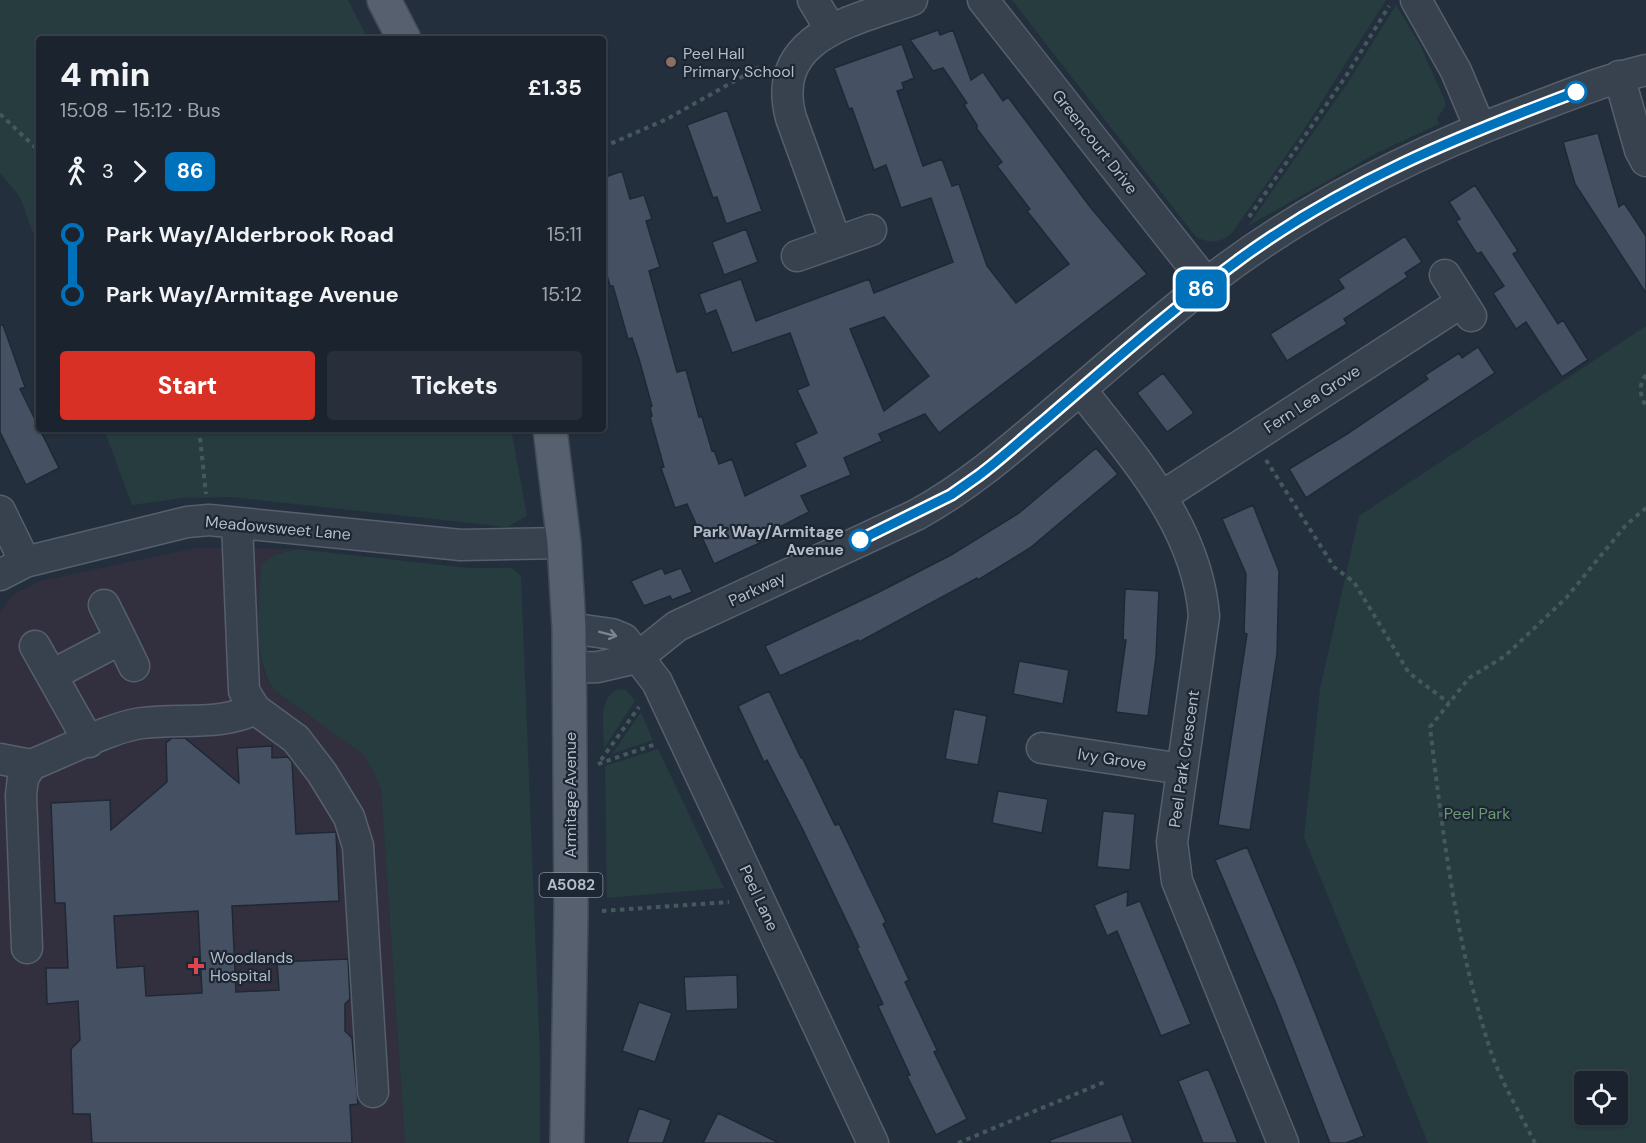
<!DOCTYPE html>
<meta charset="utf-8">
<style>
:root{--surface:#1b232e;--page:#282f3a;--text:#f1f3f6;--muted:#a0a4aa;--line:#39404a;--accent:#d93025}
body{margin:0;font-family:"DM Sans",sans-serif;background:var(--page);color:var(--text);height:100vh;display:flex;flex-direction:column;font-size:22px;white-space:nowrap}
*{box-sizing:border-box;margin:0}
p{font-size:20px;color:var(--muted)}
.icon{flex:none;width:33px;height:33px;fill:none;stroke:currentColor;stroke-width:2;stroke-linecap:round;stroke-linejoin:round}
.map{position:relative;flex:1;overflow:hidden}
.panel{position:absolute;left:36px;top:36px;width:570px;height:396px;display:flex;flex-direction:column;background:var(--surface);border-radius:6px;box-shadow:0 2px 4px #0004,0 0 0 2px var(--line)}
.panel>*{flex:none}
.badge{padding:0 12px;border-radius:9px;font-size:21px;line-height:39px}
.buttons{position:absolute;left:1574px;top:1071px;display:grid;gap:12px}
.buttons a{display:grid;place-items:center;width:54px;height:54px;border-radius:6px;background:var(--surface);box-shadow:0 2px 4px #0004,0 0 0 2px var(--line);font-size:30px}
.map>.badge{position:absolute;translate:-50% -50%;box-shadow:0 0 0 3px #fff}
.legs{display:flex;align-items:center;gap:9px;height:66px;padding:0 24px;font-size:20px}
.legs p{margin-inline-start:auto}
.summary{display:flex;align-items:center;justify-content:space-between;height:102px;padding:0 24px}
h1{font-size:33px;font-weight:800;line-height:45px}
.primary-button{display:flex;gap:12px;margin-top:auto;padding:12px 24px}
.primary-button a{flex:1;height:69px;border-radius:6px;background:var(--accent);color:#fff;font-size:24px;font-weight:800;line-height:69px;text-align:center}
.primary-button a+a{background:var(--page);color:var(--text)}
ul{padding:0 24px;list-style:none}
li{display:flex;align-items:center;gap:21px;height:60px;font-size:22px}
li i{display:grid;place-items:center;width:9px;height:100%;margin:0 8px;background:currentColor}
li i::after{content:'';width:15px;height:15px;margin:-8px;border:4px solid;border-radius:50%;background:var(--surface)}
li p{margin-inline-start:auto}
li:first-child i{background:linear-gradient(#0000 50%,currentColor 0)}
li:last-child i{background:linear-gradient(currentColor 50%,#0000 0)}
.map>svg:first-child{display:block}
.medical{fill:#32303f}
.green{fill:#263c3f;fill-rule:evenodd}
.building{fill:#455162;stroke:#1f2835;stroke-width:1.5;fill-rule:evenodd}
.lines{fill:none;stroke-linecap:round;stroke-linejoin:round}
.minor-casing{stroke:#565f6c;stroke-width:33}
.major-casing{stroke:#414a57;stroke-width:36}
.path{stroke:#44595c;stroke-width:4;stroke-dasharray:4.5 4.5;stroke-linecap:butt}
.minor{stroke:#38414e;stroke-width:30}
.major{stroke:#56606e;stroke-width:33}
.oneway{stroke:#7c8592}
.line-1-casing{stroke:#fff;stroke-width:14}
.line-1{stroke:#0072bc;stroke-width:9}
.education-dot{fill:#8d6e63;stroke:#1d2633;stroke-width:2}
.stop-1-dot{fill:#fff;stroke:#0072bc;stroke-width:3}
.health-dot{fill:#e0444e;stroke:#1d2633;stroke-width:2}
.labels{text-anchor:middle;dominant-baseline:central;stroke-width:4.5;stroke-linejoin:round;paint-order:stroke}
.shield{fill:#1d2633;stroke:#878f9c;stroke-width:1.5}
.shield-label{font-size:15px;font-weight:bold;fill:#b4bcc9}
.poi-label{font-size:16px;fill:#b4bcc9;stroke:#1d2633;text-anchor:start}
.street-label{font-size:16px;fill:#b4bcc9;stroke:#1d2633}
.stop-label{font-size:16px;font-weight:bold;fill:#b4bcc9;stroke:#1d2633;text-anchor:end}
.park-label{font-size:16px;fill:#6b9a76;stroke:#1d2633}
</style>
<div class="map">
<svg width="1646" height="1143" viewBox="0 0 1646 1143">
<rect width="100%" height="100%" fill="#242f3e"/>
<!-- medical -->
<path class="medical" d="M196 548 297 549 274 555 261 566 260 655 265 676 274 690 365 756 381 789 405 1143H0V612L14 594 40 581Z"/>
<!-- green -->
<path class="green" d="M0 0H348L368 39H39V249L20 197 0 173Z
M1012 0H1386L1299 137 1232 233C1219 243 1211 244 1196 237Z
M1396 5 1420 45 1445 101V107L1437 118 1439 124 1375 154 1248 226 1347 84Z
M1646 326V1143H1428L1304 837 1320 689 1359 516ZM1584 1082H1617V1114H1584Z
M104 429H511L527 516 507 527 230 497 183 498 132 505Z
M297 549 468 568H512L521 576 540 1057V1143H405L381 789 365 756 274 690C251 655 260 606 261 565L274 555Z
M618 689 626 690 635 701 604 748C604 727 597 699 618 689Z
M641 712 653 740 612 754Z
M658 749 724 888 607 898 605 766Z"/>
<!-- building -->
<path class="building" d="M938 30 940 35 953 30 971 80 983 72 1003 101 1008 97 1091 208 1147 274 939 433 925 414 879 434 882 441 844 458 851 475 801 496 809 512 762 536 764 541 714 564 687 504 675 508 661 468 664 467 650 417 652 416 650 407 652 406 639 359 632 338 628 339 613 286H610L603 262V178L622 171 630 199 644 195 652 219 646 221 660 267 649 271 677 372 686 370 699 417H702L712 451 714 450 719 464 732 459 745 496 806 466 795 443 817 433 797 390 809 385 790 333 732 353 716 310 706 314 699 294 741 279 756 321 869 279 874 293 953 262 931 198 901 208 886 165 874 170 852 108 849 109 834 68 902 44 914 78 902 83 904 89 897 91 923 166 942 159 952 186 959 184 987 266 1016 303 1069 264 1027 211 1030 209 997 166 1002 162 977 129V125L964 105 967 103 943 68 933 71 910 40ZM884 317 929 376 884 411 850 329Z
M727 110 762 211 726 224 717 197 713 198 687 125Z
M1598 133 1619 207 1624 203 1646 236V293L1575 184 1563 142Z
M1475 185 1518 251 1513 254 1558 324 1563 320 1588 360 1562 377 1526 322 1516 329 1493 293 1504 286 1481 252 1477 254 1456 221 1460 219 1449 202Z
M746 229 758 262 724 275 712 242Z
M1405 236 1422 262 1405 273 1408 277 1344 319 1347 324 1287 361 1270 334 1344 288 1338 279Z
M0 325H3L25 387 20 389 59 468 26 485 0 432Z
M1478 347 1495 373 1306 498 1289 469 1347 434 1428 379 1425 375 1459 353 1462 358Z
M1163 373 1194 413 1167 432 1137 393Z
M1096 448 1118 474 1030 548 978 580 977 578 859 642 858 640 780 676 765 646 877 593 951 555 1019 513Z
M1253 505 1279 571 1277 654 1250 830 1218 825 1247 634 1244 633 1246 574 1222 519Z
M662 568 665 574 681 568 692 592 672 600 670 596 644 606 631 581Z
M1125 589 1159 591 1156 657 1148 716 1116 712 1126 640H1123Z
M1019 661 1069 670 1063 704 1013 694Z
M769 691 801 758 802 757 835 825 839 824 886 922 883 924 909 980 905 982 937 1050 934 1052 967 1119 936 1135 907 1076 910 1075 878 1006 883 1004 857 948 859 947 803 830 767 760 764 762 738 706Z
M954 709 987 716 978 765 945 759Z
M172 738H185L239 783 237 748 272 746V758L288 757 292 762 296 834 336 832 339 901 232 906 236 992 279 990 277 962 348 959 350 999 345 1004V1031L352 1038 358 1104 350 1105 352 1143H92L90 1114H73L71 1049 80 1040 78 1001 47 1004 46 968H68L65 903H55L51 803 110 800 111 830 167 782 166 743ZM198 911 202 993 146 996 144 966 117 968 114 916Z
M998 791 1048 799 1042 833 992 823Z
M1103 811 1135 814 1130 870 1097 867Z
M1247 847 1297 967 1364 1136 1346 1143H1330L1276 1004 1215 860Z
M1128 891 1127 906 1140 901 1191 1024 1161 1036 1117 931 1107 936 1094 905Z
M737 975 738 1009 686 1011 684 977Z
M639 1002 672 1013 655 1062 622 1051Z
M1208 1069 1216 1088 1238 1143H1203L1186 1100 1178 1081Z
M639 1108 671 1120 663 1143H627Z
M718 1113 779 1143H703Z
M1122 1114 1133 1143H1050V1140Z"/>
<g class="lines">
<!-- minor casing -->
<g class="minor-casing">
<path id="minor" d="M813 0 831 30
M983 0 1207 284
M1416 0 1456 71 1480 128
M1619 76 1640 150 1646 161
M836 242 791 118C769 36 853 21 912 0
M797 256 871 230
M1445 275 1471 316
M1081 390C1134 458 1197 526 1204 616L1172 842 1177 881 1283 1143
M1161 497 1462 302
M0 511 25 562
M237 523 244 691 255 709 296 739 322 773 349 817 358 846 373 1092
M0 575 25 562 187 522 209 520 461 545 564 543
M569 628 612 634 624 639 657 682 873 1143
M121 639 134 666
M35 646 89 742
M569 668 598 667 637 658 677 626 916 515C967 487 1010 450 1054 412 1105 369 1155 324 1207 283 1306 206 1417 151 1534 108 1571 94 1608 79 1646 70
M52 675 121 639 104 605
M1042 748 1182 769
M0 759 31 765 23 778 21 795 27 948
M31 765C62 753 111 727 142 723 180 718 221 726 255 709"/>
</g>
<!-- major casing -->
<g class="major-casing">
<path id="major" d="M384 0 404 39
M550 429 564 543 569 628 571 913 567 1143"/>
</g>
<!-- path -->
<path class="path" d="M0 114 39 151
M603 147 667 119 763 65
M1249 217 1346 76 1389 6
M1646 375C1638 385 1640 396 1646 406
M199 429 206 494
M1266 460 1334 567 1354 582 1409 673 1449 703
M601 760 639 707
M598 764 656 744
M602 911 729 902
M958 1143 1107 1081
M1535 1143C1520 1113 1500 1080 1490 1049 1456 944 1443 836 1430 727L1469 678 1505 656 1566 598 1626 525 1646 508"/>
<!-- minor -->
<use href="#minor" class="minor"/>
<!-- major -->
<use href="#major" class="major"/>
</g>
<!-- one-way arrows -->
<defs><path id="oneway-shaft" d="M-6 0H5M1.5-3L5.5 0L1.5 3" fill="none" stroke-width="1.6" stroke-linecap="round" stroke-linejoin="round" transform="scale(1.5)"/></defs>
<use class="oneway" href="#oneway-shaft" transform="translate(608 634) rotate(14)"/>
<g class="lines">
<!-- line-1 casing -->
<g class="line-1-casing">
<path id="line-1" d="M860 540 951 495 978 476C1001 459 1022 439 1044 421 1108 366 1172 309 1240 259 1344 183 1456 137 1576 92"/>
</g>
<!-- line-1 -->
<use href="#line-1" class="line-1"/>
</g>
<!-- markers -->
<circle class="education-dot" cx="671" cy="62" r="6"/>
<g class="stop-1-dot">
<circle cx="1576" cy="92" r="10"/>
<circle cx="860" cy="540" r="10"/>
</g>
<path class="health-dot" d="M193 957h6v6h6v6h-6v6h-6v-6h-6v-6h6z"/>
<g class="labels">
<!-- shield labels -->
<rect class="shield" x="539.5" y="873" width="63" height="24" rx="4.5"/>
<g class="shield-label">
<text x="571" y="885">A5082</text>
</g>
<!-- poi labels -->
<g class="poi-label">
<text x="683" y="53">Peel Hall<tspan x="683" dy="18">Primary School</tspan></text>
<text x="210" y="957">Woodlands<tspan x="210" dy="18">Hospital</tspan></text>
</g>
<!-- street labels -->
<g class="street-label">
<text transform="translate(1095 142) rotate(52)">Greencourt Drive</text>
<text transform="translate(1312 399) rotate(-33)">Fern Lea Grove</text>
<text transform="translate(278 528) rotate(5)">Meadowsweet Lane</text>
<text transform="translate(757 589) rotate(-25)">Parkway</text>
<text transform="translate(1112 759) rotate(9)">Ivy Grove</text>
<text transform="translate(1184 759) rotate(-82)">Peel Park Crescent</text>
<text transform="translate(570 795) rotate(-90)">Armitage Avenue</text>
<text transform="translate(759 898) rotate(65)">Peel Lane</text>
</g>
<!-- stop labels -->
<g class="stop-label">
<text x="844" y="531">Park Way/Armitage<tspan x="844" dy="18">Avenue</tspan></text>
</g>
<!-- park labels -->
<g class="park-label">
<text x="1477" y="813">Peel Park</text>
</g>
</g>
</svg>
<div class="buttons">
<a><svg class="icon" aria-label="locate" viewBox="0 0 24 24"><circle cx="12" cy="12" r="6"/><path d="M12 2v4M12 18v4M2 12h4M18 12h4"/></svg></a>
</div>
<b class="badge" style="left:1201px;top:289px;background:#0072bc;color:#fff">86</b>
<section class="panel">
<div class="summary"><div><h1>4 min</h1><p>15:08 – 15:12 · Bus</p></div><b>£1.35</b></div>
<div class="legs"><svg class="icon" aria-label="walk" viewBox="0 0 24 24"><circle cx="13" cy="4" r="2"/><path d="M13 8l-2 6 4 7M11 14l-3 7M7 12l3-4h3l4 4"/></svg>3<svg class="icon" aria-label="forward" viewBox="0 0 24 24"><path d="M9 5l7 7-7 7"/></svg><b class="badge" style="background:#0072bc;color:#fff">86</b></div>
<ul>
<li><i style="color:#0072bc"></i><b>Park Way/Alderbrook Road</b><p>15:11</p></li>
<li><i style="color:#0072bc"></i><b>Park Way/Armitage Avenue</b><p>15:12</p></li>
</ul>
<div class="primary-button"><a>Start</a><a>Tickets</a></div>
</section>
</div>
